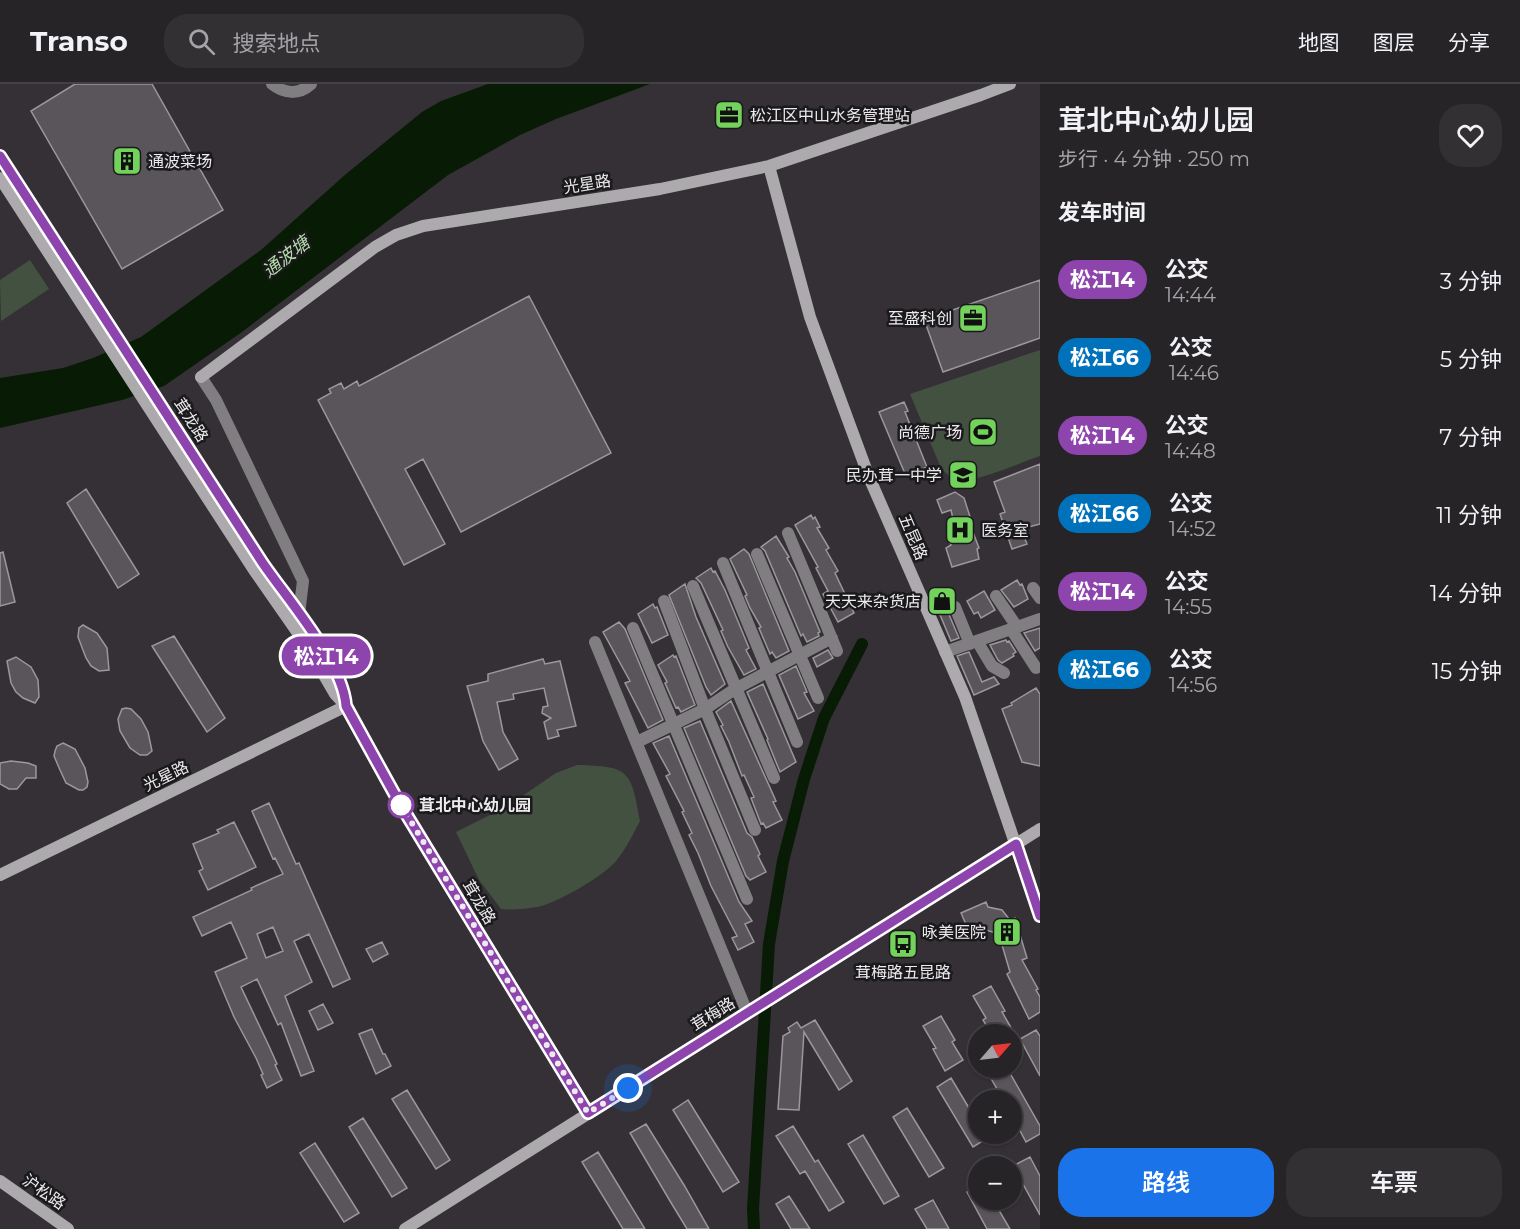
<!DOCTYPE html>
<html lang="zh">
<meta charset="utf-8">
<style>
:root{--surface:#272428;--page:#333034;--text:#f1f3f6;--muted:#a4a4a8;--line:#434145;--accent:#1a73e8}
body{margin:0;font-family:Montserrat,"Noto Sans SC",sans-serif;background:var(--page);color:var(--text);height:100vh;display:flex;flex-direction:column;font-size:22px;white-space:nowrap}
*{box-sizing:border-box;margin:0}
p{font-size:20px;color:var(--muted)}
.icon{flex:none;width:33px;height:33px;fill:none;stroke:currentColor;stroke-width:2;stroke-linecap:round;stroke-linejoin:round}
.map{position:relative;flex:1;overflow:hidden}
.sheet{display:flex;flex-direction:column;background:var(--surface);width:480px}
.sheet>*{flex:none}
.badge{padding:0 12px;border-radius:20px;font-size:21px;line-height:39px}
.needle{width:39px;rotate:62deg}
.buttons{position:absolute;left:968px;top:940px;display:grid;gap:12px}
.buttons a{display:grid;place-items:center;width:54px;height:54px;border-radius:50%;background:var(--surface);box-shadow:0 2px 4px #0004,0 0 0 2px var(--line);font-size:30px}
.you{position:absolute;width:30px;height:30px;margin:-15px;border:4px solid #fff;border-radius:50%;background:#1a73e8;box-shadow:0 0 0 9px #1a73e833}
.map>.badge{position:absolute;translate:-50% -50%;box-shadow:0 0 0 3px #fff}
h2{padding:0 18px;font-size:22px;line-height:54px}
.round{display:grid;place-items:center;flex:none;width:63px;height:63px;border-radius:24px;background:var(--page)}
.overview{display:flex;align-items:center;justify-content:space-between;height:102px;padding:0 18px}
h1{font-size:28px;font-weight:600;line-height:45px}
.primary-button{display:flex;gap:12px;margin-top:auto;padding:12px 18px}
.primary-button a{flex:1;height:69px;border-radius:24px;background:var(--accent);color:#fff;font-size:24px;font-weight:600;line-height:69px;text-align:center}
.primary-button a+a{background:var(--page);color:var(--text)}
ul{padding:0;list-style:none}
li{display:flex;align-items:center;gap:18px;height:78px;padding:0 18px}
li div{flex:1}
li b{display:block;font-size:22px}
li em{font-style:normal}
li .badge{min-width:66px;font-weight:700;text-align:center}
header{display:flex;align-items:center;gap:36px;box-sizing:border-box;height:84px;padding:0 30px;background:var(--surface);border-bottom:2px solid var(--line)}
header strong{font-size:28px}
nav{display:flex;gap:33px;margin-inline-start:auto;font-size:21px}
.search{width:420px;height:54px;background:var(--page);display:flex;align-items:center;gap:15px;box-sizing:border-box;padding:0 21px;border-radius:24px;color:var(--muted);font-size:22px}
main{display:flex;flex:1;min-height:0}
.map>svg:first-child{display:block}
.green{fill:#435240}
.water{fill:#081b05}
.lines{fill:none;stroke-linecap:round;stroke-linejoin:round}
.canal{stroke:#081b05;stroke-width:12}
.building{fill:#59555a;stroke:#9c979d;stroke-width:1.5;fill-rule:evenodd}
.street{stroke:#807e81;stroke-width:12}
.secondary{stroke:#adaaae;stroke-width:12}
.line-casing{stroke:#fff;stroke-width:14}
.line{stroke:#8e44ad;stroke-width:9}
.walk{stroke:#eceaed;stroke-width:6;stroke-dasharray:0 10.8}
.stop-dot{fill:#fff;stroke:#8e44ad;stroke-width:3}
.labels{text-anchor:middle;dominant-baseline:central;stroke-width:5;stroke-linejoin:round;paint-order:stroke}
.poi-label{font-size:16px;fill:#eceaed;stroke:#1a191b;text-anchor:end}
.street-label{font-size:16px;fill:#eceaed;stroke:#1a191b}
.stop-label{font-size:16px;font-weight:bold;fill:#eceaed;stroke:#1a191b;text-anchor:start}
.water-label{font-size:18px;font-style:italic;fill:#b4dcab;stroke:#1a191b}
</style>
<header>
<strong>Transo</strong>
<div class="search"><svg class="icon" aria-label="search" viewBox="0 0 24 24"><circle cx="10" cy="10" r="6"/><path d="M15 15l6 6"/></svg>搜索地点</div>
<nav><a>地图</a><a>图层</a><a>分享</a></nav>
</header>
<main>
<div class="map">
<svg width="1040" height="1145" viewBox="0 0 1040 1145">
<rect width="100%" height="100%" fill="#343035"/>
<!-- green -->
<path class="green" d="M30 176 49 205 1 237 0 196Z
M1040 266V372C1022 378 973 400 957 396 950 394 946 389 941 384L910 310Z
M577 681C630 682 631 687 640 737 633 750 626 765 616 777 605 791 556 820 537 823 525 825 513 826 501 825L479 796 456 748 506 723 556 689Z"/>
<!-- water -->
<path class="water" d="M488 0H650L556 35 520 51 448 91 242 248 164 302 122 316 0 344V294L63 284 93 274 141 253 261 166 346 90 422 28 441 17Z"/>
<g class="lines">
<!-- canal -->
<path class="canal" d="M754 1145 753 1125 769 860 783 777 804 695 824 634 862 560"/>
</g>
<!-- building -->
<path class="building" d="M75 0H152L223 126 122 185 31 27Z
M1040 196V254L943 288 925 238 935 234V232Z
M529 212 611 369 461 448 423 375 405 385 445 460 404 481 318 316 331 309 329 305 341 299 344 305 357 297 359 302Z
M904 318 908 327 905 328 927 383 906 392 879 328Z
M1040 380V440L1021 445 1027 460 1012 465 1000 430 1005 428 994 398Z
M86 405 139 490 118 504 67 419Z
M955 408 964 414 973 442 971 443 979 464 977 465 979 475 952 483 946 464 951 461 948 455 954 448V439L951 426 942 429 937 416Z
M811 431 813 435 815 433 820 443 817 444 829 464 826 466 838 487 835 489 854 529 838 538 823 510 828 507 816 484 818 483 795 441Z
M776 452 789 473 787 474 795 488 820 548 818 549 819 552 807 558 803 550 801 552 765 467 761 463Z
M744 465 749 470 789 567 776 574 772 568 770 570 759 544 761 543 750 524 745 512 747 511 730 475Z
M3 468 15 518 0 522V469Z
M711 484 713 488 715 487 725 506 749 564 746 566 756 585 744 591 728 563 721 547 723 546 701 499 696 494Z
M1017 496 1020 501 1022 500 1028 515 1014 523 1001 506Z
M685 500 696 533 725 600 711 611 706 603 669 511Z
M984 507 995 526 981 534 978 528 974 530 967 517Z
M945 509 949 518 947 526 959 554 951 557 933 514Z
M653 520 655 524 657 523 668 551 652 559 638 530Z
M619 538 625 545 663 636 648 644 625 599 630 597 603 548Z
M83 541 97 549 107 564 109 586 99 587 91 582 86 574 78 553 79 544Z
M1040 544V564L1035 567 1024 549Z
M174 552 225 634 207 648 152 562Z
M1006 556 1007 558 1009 557 1016 568 1013 570 1014 572 1002 579 998 576 990 561Z
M828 566 833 574 817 583 813 574Z
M969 568 982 598 994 593 999 600 974 611 957 572Z
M673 571 674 573 676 572 695 621 681 628 678 623 676 624 665 599 667 598 658 581Z
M16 573 31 583 38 596 39 613 35 619 23 614 16 608 11 599 7 577Z
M543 575 545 580 560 577 576 642 557 646 559 652 548 655 544 638 551 634 542 629 543 623 548 622 544 604 513 610 514 615 497 618 503 648 518 675 499 686 483 657 467 602 488 597V590Z
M796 582 807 608 804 609 814 627 798 635 779 591Z
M763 600 796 678 780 688 767 656 768 655 747 608Z
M1036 604 1040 610V682L1022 678 1002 625 1012 621 1011 619Z
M731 617 776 717 773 718 782 736 766 744 763 739 761 740 751 714 754 713 744 691 742 692 729 658 721 642 723 641 716 628Z
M126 624 131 625 141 635 148 648 152 667 147 671H140L130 664 120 647 118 635 122 625Z
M700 637 747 749 752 753 760 770 758 772 766 788 750 796 746 792 684 644Z
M669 652 739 818 752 837 745 840 754 858 738 866 732 854 737 852 711 802 698 769 689 751 692 749 682 728 684 727 666 692 670 690 653 659Z
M63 659 75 665 85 684 88 698 87 703 83 706H79L66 699 60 686 54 672 55 667 57 662Z
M11 677 28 679 36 682V694H26L17 705H9L0 700V679Z
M269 719 296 780 299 779 350 895 333 903 309 850 294 857 312 898 285 912 314 987 301 992 281 939 278 941 257 895 241 903 269 962 277 980 275 981 282 996 267 1004 261 991 263 990 256 974 234 933 215 888 247 874 231 838 202 852 193 833 252 806 251 804 283 790 275 774 273 775 252 727ZM273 843 283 867 266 874 257 850Z
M234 738 256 783 208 806 199 787 203 785 193 760 219 749 217 746Z
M986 818 988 823 1002 826 1010 836 1015 834 1027 874 1022 876 1038 905 1036 906 1040 913V928L1029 935 1007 890 1010 888 1000 854 996 849 986 846 971 852 961 829Z
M382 858 388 870 373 878 366 865Z
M991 902 1005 927 1002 928 1013 947 1005 951H992L983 936 986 934 973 912Z
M323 920 333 939 318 946 309 927Z
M941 932 955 956 952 958 963 976 945 987 933 965 936 964 923 942Z
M815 936 852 997 839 1006 804 948 799 1026 778 1025 783 952 790 948 788 944 797 938 801 944Z
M372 945 383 970H385L391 982 376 990 359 950Z
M1036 946 1040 952V992L1020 955Z
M985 984H1007L1040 1042V1050L1026 1058 1011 1030V1017H1004Z
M951 994 978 1039V1050H994L973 1063 937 1003Z
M407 1006 450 1076 436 1085 392 1015Z
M688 1016 739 1098 723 1108 673 1026Z
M907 1024 944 1084 929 1093 893 1033Z
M363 1034 407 1104 392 1113 349 1043Z
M646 1040 684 1101 709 1145H687L670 1117 630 1049Z
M793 1042 815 1078 818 1076 844 1118 829 1127 805 1087 800 1090 776 1052Z
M863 1051 899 1112 884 1120 848 1060Z
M315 1059 359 1129 344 1138 300 1069Z
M598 1068 645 1145H623L582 1078Z
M1030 1073 1040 1092V1131L1013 1082Z
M978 1102V1116H993L1010 1145H987L967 1108Z
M789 1112 810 1145H791L776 1120Z
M933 1116 949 1145H927L915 1125Z"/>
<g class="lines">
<!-- street -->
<path class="street" d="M272 0C284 10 299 11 311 0
M201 293 216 316 303 497 299 530
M788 449 837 567
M757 470 818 614
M723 479 797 658
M693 502 774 694
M1033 504 1040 514
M996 512 1017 543
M664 517 705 625 755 746
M955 523 970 560
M633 544 747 815
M1011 545 1036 584
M977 557 992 582 1004 589
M595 558 747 928
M945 568 1040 535
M637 658 705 625 735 605 832 554"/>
<!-- secondary -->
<path class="secondary" d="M0 72C87 207 174 343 262 478 287 515 342 578 346 622
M769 82 810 233 869 393 965 613 1040 832
M0 94 254 486 307 562 335 610 346 622 400 720 589 1029
M201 293 375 163 396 151 423 142 660 105 769 82 981 11 1010 0
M0 791 346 622
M0 1097 68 1145
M405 1145 1040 745"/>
</g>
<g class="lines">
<!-- line casing -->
<g class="line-casing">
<path id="line" d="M0 72C88 207 174 343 262 478 287 515 343 578 346 622L400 720 588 1029 1016 760 1040 832"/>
</g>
<!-- line -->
<use href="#line" class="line"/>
<!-- walk -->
<path class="walk" d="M401 721 588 1029 628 1004"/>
</g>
<!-- icons -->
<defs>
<g id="office-square" transform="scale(1.5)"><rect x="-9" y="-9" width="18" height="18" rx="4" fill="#73d25c" stroke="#1a191b"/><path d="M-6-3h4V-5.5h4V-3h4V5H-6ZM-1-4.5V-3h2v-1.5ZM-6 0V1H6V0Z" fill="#111"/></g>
<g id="building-square" transform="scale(1.5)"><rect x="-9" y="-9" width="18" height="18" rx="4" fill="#73d25c" stroke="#1a191b"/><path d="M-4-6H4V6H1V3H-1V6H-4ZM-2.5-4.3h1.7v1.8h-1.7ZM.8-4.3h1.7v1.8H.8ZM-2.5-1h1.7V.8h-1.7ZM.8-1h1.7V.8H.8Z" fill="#111"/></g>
<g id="stadium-square" transform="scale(1.5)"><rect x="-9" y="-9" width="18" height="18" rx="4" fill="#73d25c" stroke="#1a191b"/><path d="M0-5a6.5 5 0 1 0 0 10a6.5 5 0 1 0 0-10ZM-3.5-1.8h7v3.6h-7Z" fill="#111"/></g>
<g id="school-square" transform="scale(1.5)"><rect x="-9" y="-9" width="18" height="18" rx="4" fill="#73d25c" stroke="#1a191b"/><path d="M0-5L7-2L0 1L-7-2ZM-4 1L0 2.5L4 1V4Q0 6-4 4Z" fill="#111"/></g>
<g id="hospital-square" transform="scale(1.5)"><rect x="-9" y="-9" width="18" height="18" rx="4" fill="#73d25c" stroke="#1a191b"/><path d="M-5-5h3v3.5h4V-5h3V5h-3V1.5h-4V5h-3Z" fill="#111"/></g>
<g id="shop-square" transform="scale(1.5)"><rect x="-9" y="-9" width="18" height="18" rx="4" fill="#73d25c" stroke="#1a191b"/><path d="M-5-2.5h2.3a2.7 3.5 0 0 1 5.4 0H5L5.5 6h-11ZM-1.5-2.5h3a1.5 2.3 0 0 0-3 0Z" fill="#111"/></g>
<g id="bus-square" transform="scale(1.5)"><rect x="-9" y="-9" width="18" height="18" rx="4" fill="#73d25c" stroke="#1a191b"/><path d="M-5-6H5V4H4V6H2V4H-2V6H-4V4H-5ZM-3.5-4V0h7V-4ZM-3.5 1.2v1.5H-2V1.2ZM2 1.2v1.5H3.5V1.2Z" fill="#111"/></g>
</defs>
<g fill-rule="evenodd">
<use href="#office-square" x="729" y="31"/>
<use href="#building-square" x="127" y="77"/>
<use href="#office-square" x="973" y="234"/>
<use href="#stadium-square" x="983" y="348"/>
<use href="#school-square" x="963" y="391"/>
<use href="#hospital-square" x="960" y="446"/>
<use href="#shop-square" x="942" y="517"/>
<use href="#building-square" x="1007" y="848"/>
<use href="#bus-square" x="903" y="860"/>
</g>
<!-- markers -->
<circle class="stop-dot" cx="401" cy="721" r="12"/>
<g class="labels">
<!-- poi labels -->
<g class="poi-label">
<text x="750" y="31" text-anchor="start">松江区中山水务管理站</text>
<text x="148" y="77" text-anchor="start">通波菜场</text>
<text x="952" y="234">至盛科创</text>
<text x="962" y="348">尚德广场</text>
<text x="942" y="391">民办茸一中学</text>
<text x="981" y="446" text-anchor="start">医务室</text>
<text x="921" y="517">天天来杂货店</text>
<text x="986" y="848">咏美医院</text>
<text x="903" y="888" text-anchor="middle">茸梅路五昆路</text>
</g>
<!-- street labels -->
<g class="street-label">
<text transform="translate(587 100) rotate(-9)">光星路</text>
<text transform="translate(191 336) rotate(57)">茸龙路</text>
<text transform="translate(913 453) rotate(67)">五昆路</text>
<text transform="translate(166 692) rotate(-26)">光星路</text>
<text transform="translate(479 818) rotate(59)">茸龙路</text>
<text transform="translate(713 930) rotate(-32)">茸梅路</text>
<text transform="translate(44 1108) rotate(35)">沪松路</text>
</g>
<!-- stop labels -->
<g class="stop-label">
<text x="419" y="721">茸北中心幼儿园</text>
</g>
<!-- water labels -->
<g class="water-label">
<text transform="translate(286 173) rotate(-38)">通波塘</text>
</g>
</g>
</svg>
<div class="buttons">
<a><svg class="needle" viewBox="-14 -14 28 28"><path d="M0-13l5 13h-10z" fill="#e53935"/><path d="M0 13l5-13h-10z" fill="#a4a4a8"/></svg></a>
<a>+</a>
<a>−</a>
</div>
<div class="you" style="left:628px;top:1004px"></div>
<b class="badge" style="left:326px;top:572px;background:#8e44ad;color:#fff">松江14</b>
</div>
<section class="sheet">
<div class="overview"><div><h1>茸北中心幼儿园</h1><p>步行 · 4 分钟 · 250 m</p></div><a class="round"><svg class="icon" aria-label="heart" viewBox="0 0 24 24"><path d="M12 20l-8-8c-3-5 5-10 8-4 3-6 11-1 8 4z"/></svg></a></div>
<h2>发车时间</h2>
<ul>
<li><span class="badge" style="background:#8e44ad;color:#fff">松江14</span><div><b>公交</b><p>14:44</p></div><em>3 分钟</em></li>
<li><span class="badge" style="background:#0072bc;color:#fff">松江66</span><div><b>公交</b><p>14:46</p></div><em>5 分钟</em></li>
<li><span class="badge" style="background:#8e44ad;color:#fff">松江14</span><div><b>公交</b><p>14:48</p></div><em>7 分钟</em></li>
<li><span class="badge" style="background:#0072bc;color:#fff">松江66</span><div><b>公交</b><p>14:52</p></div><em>11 分钟</em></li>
<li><span class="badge" style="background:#8e44ad;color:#fff">松江14</span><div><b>公交</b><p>14:55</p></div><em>14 分钟</em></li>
<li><span class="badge" style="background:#0072bc;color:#fff">松江66</span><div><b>公交</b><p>14:56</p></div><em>15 分钟</em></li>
</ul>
<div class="primary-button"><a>路线</a><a>车票</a></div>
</section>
</main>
